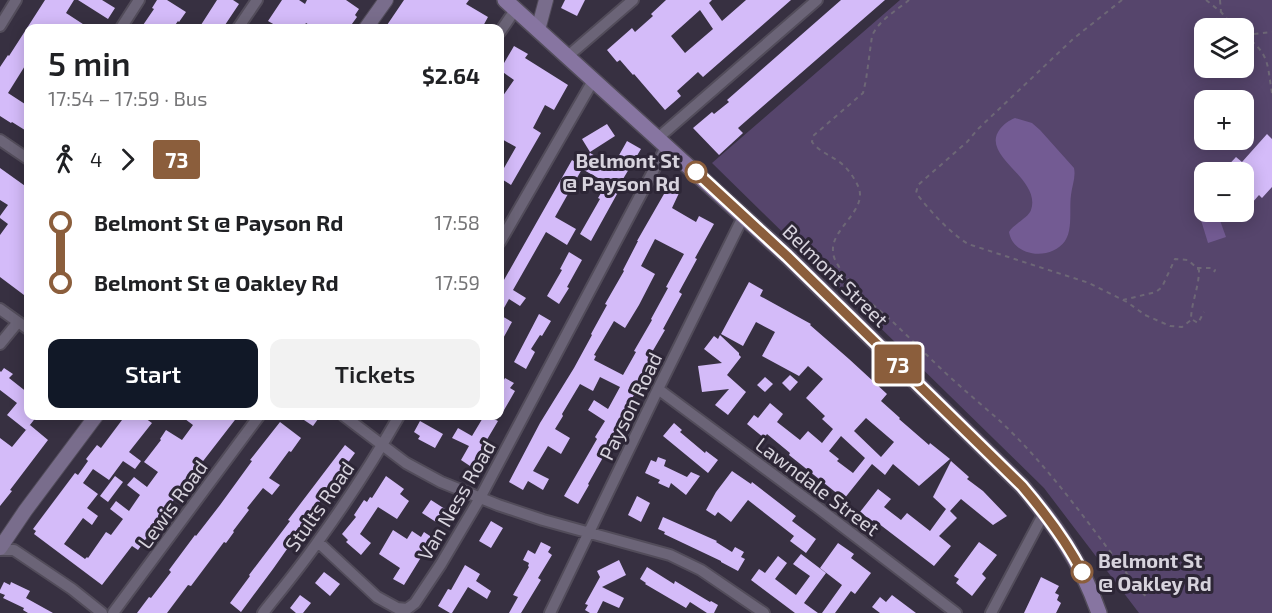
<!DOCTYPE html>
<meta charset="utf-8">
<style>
:root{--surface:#fff;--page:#f2f2f2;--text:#202124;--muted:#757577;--accent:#111827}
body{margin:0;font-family:"Exo 2",sans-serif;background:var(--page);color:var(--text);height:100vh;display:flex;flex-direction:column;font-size:22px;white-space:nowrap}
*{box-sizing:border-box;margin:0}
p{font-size:20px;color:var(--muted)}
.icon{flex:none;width:33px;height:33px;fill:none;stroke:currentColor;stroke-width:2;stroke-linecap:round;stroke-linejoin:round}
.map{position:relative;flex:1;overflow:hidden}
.sheet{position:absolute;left:24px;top:24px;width:480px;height:396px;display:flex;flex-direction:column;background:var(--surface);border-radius:12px;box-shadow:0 3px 15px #0003}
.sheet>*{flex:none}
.badge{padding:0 12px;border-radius:4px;font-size:21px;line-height:39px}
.controls{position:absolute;left:1194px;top:18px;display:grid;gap:12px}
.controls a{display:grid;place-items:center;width:60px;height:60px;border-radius:12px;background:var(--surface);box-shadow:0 3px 15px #0003;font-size:30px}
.map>.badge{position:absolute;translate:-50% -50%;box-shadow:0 0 0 3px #fff}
.legs{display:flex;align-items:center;gap:9px;height:66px;padding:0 24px;font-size:20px}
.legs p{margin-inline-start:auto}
.head{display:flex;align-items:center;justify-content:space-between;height:102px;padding:0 24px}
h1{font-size:33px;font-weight:600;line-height:45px}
.action{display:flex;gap:12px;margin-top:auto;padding:12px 24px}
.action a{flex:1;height:69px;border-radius:12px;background:var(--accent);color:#fff;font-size:24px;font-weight:600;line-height:69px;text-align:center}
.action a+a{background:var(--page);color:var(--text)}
ul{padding:0 24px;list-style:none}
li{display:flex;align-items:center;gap:21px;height:60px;font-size:22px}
li i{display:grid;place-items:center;width:9px;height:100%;margin:0 8px;background:currentColor}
li i::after{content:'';width:15px;height:15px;margin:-8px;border:4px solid;border-radius:50%;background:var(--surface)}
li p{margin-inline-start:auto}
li:first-child i{background:linear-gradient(#0000 50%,currentColor 0)}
li:last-child i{background:linear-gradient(currentColor 50%,#0000 0)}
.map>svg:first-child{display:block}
.green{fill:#56456c;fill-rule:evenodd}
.water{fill:#735b93}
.building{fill:#d4bbf9;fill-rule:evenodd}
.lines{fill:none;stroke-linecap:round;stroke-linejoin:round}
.street-casing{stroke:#524c5a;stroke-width:14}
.secondary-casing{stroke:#524c5a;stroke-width:16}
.primary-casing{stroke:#524c5a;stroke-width:18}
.path{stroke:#6d6776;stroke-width:2;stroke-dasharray:4.5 4.5;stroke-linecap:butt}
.street{stroke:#6b6477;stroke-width:10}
.secondary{stroke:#796d8c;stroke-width:14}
.primary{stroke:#8775a1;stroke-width:15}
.line-1-casing{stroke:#fff;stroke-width:14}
.line-1{stroke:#8b5e3c;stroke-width:9}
.stop-1-dot{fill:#fff;stroke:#8b5e3c;stroke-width:3}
.labels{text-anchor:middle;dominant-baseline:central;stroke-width:6;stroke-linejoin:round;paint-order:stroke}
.stop-label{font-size:20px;font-weight:bold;fill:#d7d3dd;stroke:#2d2636;text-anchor:end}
.street-label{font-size:20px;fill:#d7d3dd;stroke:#2d2636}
</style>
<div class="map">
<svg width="1272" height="613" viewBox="0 0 1272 613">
<rect width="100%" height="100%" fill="#373041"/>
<!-- green -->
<path class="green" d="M900 0H1272V613H1139L1044 488 712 163ZM1204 28H1244V68H1204ZM1204 100H1244V140H1204ZM1204 172H1244V212H1204Z"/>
<!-- water -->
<path class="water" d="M1015 118 1032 123 1040 130 1074 168C1076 177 1072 186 1071 195 1069 209 1073 229 1065 241 1051 261 1013 257 1009 232 1014 224 1029 217 1031 210 1042 178 979 156 1000 129 1005 123 1008 121 1015 118Z
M1204 205V212H1217L1226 237 1208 243 1197 207Z"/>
<!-- building -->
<path class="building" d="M45 0H74L66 13 89 28H28V61L8 93 28 106V132L12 122 11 123 0 116V67L8 55 9 56Z
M78 0H102L115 8 108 19Z
M157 0H167L186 12 179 22 178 21 173 28H141L154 9 152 8Z
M217 0H233L239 4 223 28H199Z
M282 0H299L305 4 307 0H346L359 9 355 15 357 17 349 28H314L306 23 303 28 297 25 295 28H280L268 21Z
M404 0H469L466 4 488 17 482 28H385Z
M565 0H585L577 16 561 8Z
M666 0H712L709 3 722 21 746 0H791L703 77 698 72 677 91 681 96 665 110 634 74 633 75 620 60 617 62 607 50 632 28 635 32 653 16 651 14ZM700 10 713 29 685 53 671 36Z
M841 0H885L738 128 743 133 719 155 693 128 712 112 714 114 729 102 727 100Z
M514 46 528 54 525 58 568 85 554 110 545 105 533 128 541 133 511 185 500 178V175L516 147 500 138V100L514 80 500 70Z
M607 124 615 136 590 152 582 139Z
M1267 134 1272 139V187L1262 198 1259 195 1244 212V172H1222L1236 157 1242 162Z
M627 141 641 149 620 184 622 185 591 241 580 234 600 199 598 198 607 183 582 169 555 217 576 229 567 245 546 232 513 290 526 298 520 306 509 299 500 315 512 322 500 344V287L572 160 582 166 590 153 613 166Z
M0 168 28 188V298L0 277V235L8 224 0 218V216L8 205 0 200Z
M668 187 679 193 672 208 696 222 699 216 714 224 695 258 697 259 679 292 682 294 663 329 665 330 648 359 650 361 633 391 635 393 616 427H617L602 453 605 454 588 484 589 485 578 504 564 496 597 439 595 437 605 421 588 410 594 400 608 409 620 387 600 377 593 391 580 384 562 414 563 416 555 429 570 438 561 454 548 446 533 471 549 479 543 490 528 481 523 490 509 482 540 423 574 368 592 335 591 334 607 305 605 304 624 271 623 270 638 241H637ZM655 239 684 254 666 287 668 288 651 319 652 320 634 351 636 352 623 375 594 360 596 356 594 355 614 321 625 328 639 305 655 274 641 266Z
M569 252 582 260 567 287 569 288 559 304 547 296 562 270 560 269Z
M749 282 763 290 760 296 811 324 810 325 849 359 887 394 881 401 900 418 899 419 929 445 930 443 950 459 919 486 893 464 885 475 872 464 844 499 789 455 790 453 767 434 764 438 747 424 754 415 758 418 770 403 783 414 777 422 800 440 808 431 822 443 833 429 822 419 825 416 806 398 823 379 808 366 799 376 762 356 775 332 756 322 743 346 721 334ZM866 418 894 442 881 457 854 431ZM841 436 865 458 853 473 837 461 839 459 829 451Z
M539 314 551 321 542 336 540 335 531 349 535 352 526 369 514 362Z
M720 335 739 353V355L741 357 727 375 746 392 728 415 715 405 729 389 702 392 698 366 722 363 704 349 714 336 718 339Z
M4 368 13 374 9 378 28 393V416H37L26 430 7 415 17 403 0 390V371L1 372Z
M790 375 798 382 790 391 782 383Z
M765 377 773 384 765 392 757 385Z
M505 378 514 383 510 388 515 391 500 417V387Z
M125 416H142L152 423 129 452 141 461 135 469 123 461 109 480 93 469 83 483 98 494 87 508 98 516 92 525 83 518 64 544 85 559 87 557 88 558 106 532 111 535 123 519 110 509 116 501 129 511 140 495 127 485 134 477 147 487 158 472 144 462 161 440 160 439 166 430 182 440 193 425 181 416H238L183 487 138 550 132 546 102 585 34 534 36 531 33 529 75 473 78 475 88 461 86 459 97 445 101 448Z
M298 416H313L318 419 313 426Z
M484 416H488L498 421 482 448 484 449 473 468 461 460 469 446 452 438 458 428 472 436Z
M420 421 443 434 435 448 418 439 420 436 414 432Z
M280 422 301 438 291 452 289 451 269 478 280 485 272 495 263 488 247 508 249 510 233 531 234 532 226 543 224 542 191 586 188 585 167 613H137L149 597 151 598 171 572 169 570 195 535 196 536 220 505 252 461 250 460Z
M674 423 682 430 680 432 705 453 706 451 718 460 708 473 663 436Z
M30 425 48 440 10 490 12 491 0 506V438L12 447Z
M345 445 355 453 291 541 292 542 273 569 241 612 230 603 250 576 249 575 290 521 288 520Z
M658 457 666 460 664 466 687 477 691 472 700 476 686 495 671 483 669 488 658 483 660 480 645 473 651 460 656 462Z
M951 461 969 477 967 479 983 491 1007 516 993 525 961 499 950 511 957 518 939 536 951 546 934 566 874 520 872 521 860 512 878 489 891 499 884 507 901 520 907 513 930 531 946 509 933 497Z
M732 471 751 484 752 482 796 516 792 521 816 539 806 553 790 541 794 536 748 500 731 522 718 512 715 516 706 510 716 492Z
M115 476 123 482 108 502 100 496Z
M386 476 404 489 400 494 409 501 397 519 378 507 360 534 371 543 361 555 346 542 348 540 342 534 356 517 354 515 364 500 367 502 370 497 372 498Z
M637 496 650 503 641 522 628 515Z
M431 500 445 509 436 522 422 513Z
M663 517 717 541 716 542 732 552 735 547 744 552 741 557 745 559 738 571 721 562V561L664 534 665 532 658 529Z
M491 521 503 528 491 548 479 541Z
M393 530 407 539 412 531 421 537 424 532 433 538 404 585 393 579 400 568 379 554Z
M541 542 551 547 548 552 552 555 538 578 541 580 521 613H509L518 597 513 595 529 567 528 566 529 563 523 560 528 550 535 554Z
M979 542 997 555 982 574 986 578 972 596 956 583 959 579 954 576Z
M838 543 854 554 851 558 871 573 855 594 851 591 835 613H822L842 585 820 568Z
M801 554 826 573 804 603 818 613H795L751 580 759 569 765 573 778 556 787 563 775 579 796 595 810 576 793 564Z
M619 560 626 575 602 587 624 598 619 608 603 601 597 613H590L585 610 588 605 585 604 600 577 597 571Z
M465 565 480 574 476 581 491 591 487 599 468 587 452 613H450L438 606 448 589 451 590Z
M647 567 674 584 675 581 710 602 711 601 718 605 714 613H707L690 602 686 608 645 584 646 583 640 579Z
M324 572 340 584 330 596 315 583Z
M1041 577 1059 586 1055 593 1059 595 1057 600 1061 603 1056 613H1024Z
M4 582 10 585 11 582 30 591 26 598 53 613H28L23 610 24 608 3 598 5 595 0 593V590Z
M300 595 311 603 303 613H296L290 608Z
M892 595 916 613H880L872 607 880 597 886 602Z"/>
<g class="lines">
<!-- street casing -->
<g class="street-casing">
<path id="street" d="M0 26 16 0
M121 28 139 0
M238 28 257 0
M500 32 515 10
M568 56 633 0
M658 138 817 0
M0 140 28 159
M500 242 594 79
M0 309 28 329
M0 344 18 322
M658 389 817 507 956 613
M344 416 406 463 441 482 498 505 543 520 670 555 701 570 764 613
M318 542 377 597 397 608 407 609 415 603 441 564 480 498 667 145
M0 550H14L72 589 102 613
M113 613 259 416
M263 613C282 589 302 565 319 540 348 500 375 458 399 416
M550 613 658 389 744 215
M991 613 1044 513"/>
</g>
<!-- secondary casing -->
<g class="secondary-casing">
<path id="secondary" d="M366 28 386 0
M538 30 546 0
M0 548 25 511 96 416"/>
</g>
<!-- primary casing -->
<g class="primary-casing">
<path id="primary" d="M505 0 787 256 1022 486C1057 527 1081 562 1099 613"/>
</g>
<!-- path -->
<path class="path" d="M909 0C897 10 878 21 872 36L866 80 863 93 813 136 812 142C819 151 829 155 838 161 846 166 854 177 858 186 869 210 831 228 833 251 833 261 842 271 848 279 860 296 879 309 894 323 916 344 937 366 960 386 973 398 988 410 1001 422 1052 470 1092 529 1135 584L1148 599
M1122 0 1073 39 978 129 967 142 918 185 916 193C931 212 948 231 968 244L1089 283 1127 302 1145 315 1170 326 1182 327 1191 320C1191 303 1199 288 1199 270L1188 260 1175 259 1162 287 1156 292 1123 300
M1206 0 1221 12 1235 28
M1220 0 1221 12
M1244 35C1270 54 1267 64 1272 93
M1245 35 1272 32
M1197 268H1212L1215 270 1214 272
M1193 320 1198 323 1204 312"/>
<!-- street -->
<use href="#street" class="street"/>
<!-- secondary -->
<use href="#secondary" class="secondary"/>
<!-- primary -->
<use href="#primary" class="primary"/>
</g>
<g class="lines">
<!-- line-1 casing -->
<g class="line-1-casing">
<path id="line-1" d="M696 172 787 256 1022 486C1045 513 1066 540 1082 572"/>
</g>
<!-- line-1 -->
<use href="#line-1" class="line-1"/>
</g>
<!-- markers -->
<g class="stop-1-dot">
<circle cx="696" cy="172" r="10"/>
<circle cx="1082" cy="572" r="10"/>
</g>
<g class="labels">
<!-- stop labels -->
<g class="stop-label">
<text x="680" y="160">Belmont St<tspan x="680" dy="23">@ Payson Rd</tspan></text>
<text x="1098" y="560" text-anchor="start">Belmont St<tspan x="1098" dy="23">@ Oakley Rd</tspan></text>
</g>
<!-- street labels -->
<g class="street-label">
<text transform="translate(836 275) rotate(44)">Belmont Street</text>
<text transform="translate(630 406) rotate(-64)">Payson Road</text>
<text transform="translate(818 486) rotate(37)">Lawndale Street</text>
<text transform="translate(456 500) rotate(-60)">Van Ness Road</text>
<text transform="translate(172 504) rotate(-54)">Lewis Road</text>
<text transform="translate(319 506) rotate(-55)">Stults Road</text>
</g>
</g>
</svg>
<div class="controls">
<a><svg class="icon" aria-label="layers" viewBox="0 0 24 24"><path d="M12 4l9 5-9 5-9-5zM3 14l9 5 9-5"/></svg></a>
<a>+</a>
<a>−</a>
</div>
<b class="badge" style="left:898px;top:364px;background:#8b5e3c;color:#fff">73</b>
<section class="sheet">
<div class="head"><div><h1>5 min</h1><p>17:54 – 17:59 · Bus</p></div><b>$2.64</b></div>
<div class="legs"><svg class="icon" aria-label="walk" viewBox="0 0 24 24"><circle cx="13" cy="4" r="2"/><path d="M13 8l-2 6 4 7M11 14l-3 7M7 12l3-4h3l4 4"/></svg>4<svg class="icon" aria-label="forward" viewBox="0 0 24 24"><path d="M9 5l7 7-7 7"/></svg><b class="badge" style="background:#8b5e3c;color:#fff">73</b></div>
<ul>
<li><i style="color:#8b5e3c"></i><b>Belmont St @ Payson Rd</b><p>17:58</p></li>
<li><i style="color:#8b5e3c"></i><b>Belmont St @ Oakley Rd</b><p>17:59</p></li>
</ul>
<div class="action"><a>Start</a><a>Tickets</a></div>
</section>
</div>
